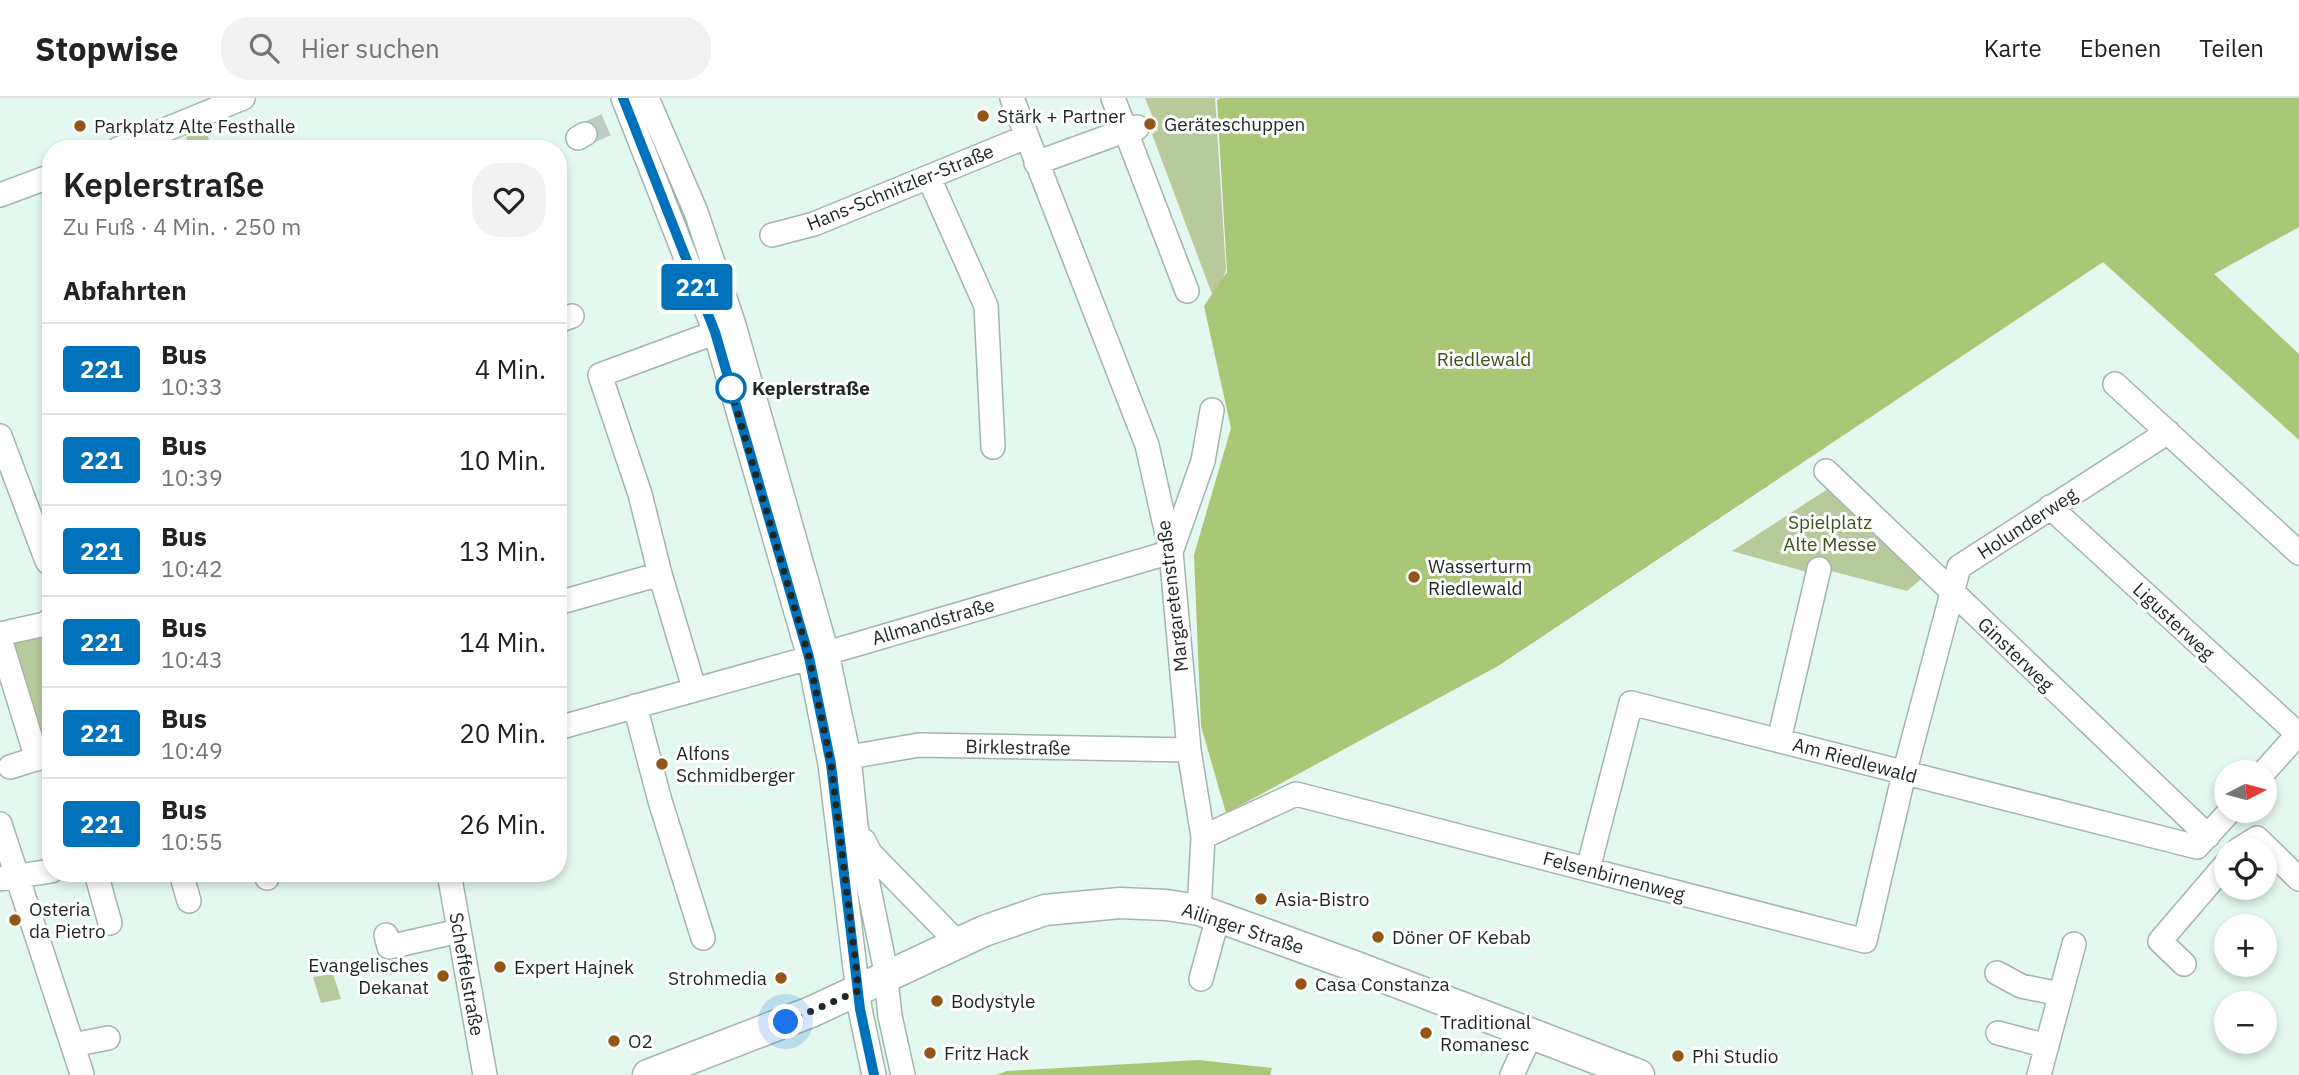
<!DOCTYPE html>
<html lang="de">
<meta charset="utf-8">
<style>
:root{--surface:#fff;--page:#f2f2f2;--text:#222;--muted:#767676;--line:#e0e0e0}
body{margin:0;font-family:"IBM Plex Sans",sans-serif;background:var(--page);color:var(--text);height:100vh;display:flex;flex-direction:column;font-size:26px;white-space:nowrap}
*{box-sizing:border-box;margin:0}
p{font-size:23px;color:var(--muted)}
.icon{flex:none;width:38px;height:38px;fill:none;stroke:currentColor;stroke-width:2;stroke-linecap:round;stroke-linejoin:round}
.map{position:relative;flex:1;overflow:hidden}
.sheet{position:absolute;left:42px;top:42px;width:525px;height:742px;display:flex;flex-direction:column;background:var(--surface);border-radius:28px;box-shadow:0 4px 10px #0003}
.sheet>*{flex:none}
.badge{padding:0 14px;border-radius:5px;font-size:24px;line-height:46px}
.needle{width:46px;rotate:84deg}
.tools{position:absolute;left:2214px;top:662px;display:grid;gap:14px}
.tools a{display:grid;place-items:center;width:63px;height:63px;border-radius:50%;background:var(--surface);box-shadow:0 4px 10px #0003;font-size:35px}
.you{position:absolute;width:35px;height:35px;margin:-18px;border:5px solid #fff;border-radius:50%;background:#1a73e8;box-shadow:0 0 0 10px #1a73e833}
.map>.badge{position:absolute;translate:-50% -50%;box-shadow:0 0 0 4px #fff}
h2{padding:0 21px;font-size:26px;line-height:63px}
.round{display:grid;place-items:center;flex:none;width:74px;height:74px;border-radius:28px;background:var(--page)}
.head{display:flex;align-items:center;justify-content:space-between;height:119px;padding:0 21px}
h1{font-size:33px;font-weight:600;line-height:52px}
ul{padding:0;list-style:none}
li{display:flex;align-items:center;gap:21px;height:91px;padding:0 21px;border-top:2px solid var(--line)}
li div{flex:1}
li b{display:block;font-size:26px}
li em{font-style:normal}
li .badge{min-width:77px;font-weight:700;text-align:center}
header{display:flex;align-items:center;gap:42px;box-sizing:border-box;height:98px;padding:0 35px;background:var(--surface);border-bottom:2px solid var(--line)}
header strong{font-size:33px}
nav{display:flex;gap:38px;margin-inline-start:auto;font-size:24px}
.search{width:490px;height:63px;background:var(--page);display:flex;align-items:center;gap:18px;box-sizing:border-box;padding:0 24px;border-radius:28px;color:var(--muted);font-size:26px}
.map>svg:first-child{display:block}
.green{fill:#b8ca9c}
.forest{fill:#aac677}
.lines{fill:none;stroke-linecap:round;stroke-linejoin:round}
.minor-tunnel{stroke:#bccec6;stroke-width:23;stroke-dasharray:23 11;stroke-linecap:butt}
.minor-casing{stroke:#a2b6ad;stroke-width:26}
.major-casing{stroke:#a2b6ad;stroke-width:33}
.minor{stroke:#fff;stroke-width:23}
.major{stroke:#fff;stroke-width:30}
.line-casing{stroke:#fff;stroke-width:16}
.line{stroke:#0072bc;stroke-width:10}
.walk{stroke:#1f2724;stroke-width:7;stroke-dasharray:0 12.6}
.poi-dot{fill:#925716;stroke:#fff;stroke-width:2.5}
.stop-dot{fill:#fff;stroke:#0072bc;stroke-width:3.5}
.labels{text-anchor:middle;dominant-baseline:central;stroke-width:6;stroke-linejoin:round;paint-order:stroke}
.poi-label{font-size:19px;fill:#1f2724;stroke:#fff;text-anchor:start}
.street-label{font-size:19px;fill:#1f2724;stroke:#fff}
.park-label{font-size:19px;fill:#405119;stroke:#fff}
.stop-label{font-size:19px;font-weight:bold;fill:#1f2724;stroke:#fff;text-anchor:start}
</style>
<header>
<strong>Stopwise</strong>
<div class="search"><svg class="icon" aria-label="search" viewBox="0 0 24 24"><circle cx="10" cy="10" r="6"/><path d="M15 15l6 6"/></svg>Hier suchen</div>
<nav><a>Karte</a><a>Ebenen</a><a>Teilen</a></nav>
</header>
<div class="map">
<svg width="2299" height="977" viewBox="0 0 2299 977">
<rect width="100%" height="100%" fill="#e3f8ee"/>
<!-- green -->
<path class="green" d="M1145 0H1215L1226 172 1215 204 1152 36 1158 32Z
M205 32 213 51H191L186 39Z
M1834 387 1926 477 1907 493 1816 469 1814 476 1732 453Z
M51 533V644L42 647 10 544Z
M333 876 341 901 321 905 313 879Z"/>
<!-- forest -->
<path class="forest" d="M1220 0H2299V129L2214 176 2299 256V342L2103 164 1498 568 1226 715 1201 628 1194 457 1231 330 1204 208 1227 174 1217 2Z
M1198 962 1272 970 1270 977H996L1007 973Z"/>
<g class="lines">
<!-- minor-tunnel -->
<path class="minor-tunnel" d="M585 36 615 23"/>
<!-- minor casing -->
<g class="minor-casing">
<path id="minor" d="M623 0 715 234 809 559 830 666 860 911 874 977
M647 0 696 114 734 227 827 555 849 659 856 728 884 864 890 918 903 977
M1012 0 1147 347 1171 454 1189 652 1203 739 1199 812
M1113 0 1187 193
M578 40 585 36
M118 51 243 0
M1036 65 1124 33 1137 29V30
M929 80 986 208 993 349
M0 97 51 78
M772 137 814 126 1026 39
M558 223 572 218
M2115 286 2299 455
M0 338 47 463 51 467
M1826 373 2208 738
M2050 409 2298 636
M1171 454 1203 363 1212 312
M558 505 660 476
M0 536 45 526 51 521
M0 541 37 661
M694 590 660 476 640 396 600 277 730 229
M635 608 660 703 703 840
M558 630 827 555 1171 454
M1779 642 1819 471
M849 659 919 647 1189 652
M10 669 51 656
M2264 674 2299 635
M0 726 82 976
M1203 739 1296 696 1865 843 1904 676 1959 469 2168 334
M864 743 870 755 958 845
M2239 751 2257 740 2299 781
M1588 771 1631 605 2197 749 2231 712
M96 775 110 825
M181 775 189 803
M266 775 267 780
M449 775 485 977
M0 781 51 773
M386 837 389 849 459 833
M2184 866 2160 843 2226 766
M1997 875 2021 888 2060 896
M1201 881 1218 819
M1998 935 2047 948
M73 947 108 940
M1512 977 1532 934
M2039 977 2074 846"/>
</g>
<!-- major casing -->
<g class="major-casing">
<path id="major" d="M648 977 811 914 984 833 1045 812 1120 805 1166 807 1199 812 1354 868 1639 977"/>
</g>
<!-- minor -->
<use href="#minor" class="minor"/>
<!-- major -->
<use href="#major" class="major"/>
</g>
<g class="lines">
<!-- line casing -->
<g class="line-casing">
<path id="line" d="M623 0 715 234 809 559 831 666 860 911 874 977"/>
</g>
<!-- line -->
<use href="#line" class="line"/>
<!-- walk -->
<path class="walk" d="M731 290 729 285 809 559 831 666 857 876 858 893 786 924"/>
</g>
<!-- markers -->
<g class="poi-dot">
<circle cx="983" cy="18" r="7"/>
<circle cx="1150" cy="26" r="7"/>
<circle cx="80" cy="28" r="7"/>
<circle cx="1414" cy="479" r="7"/>
<circle cx="662" cy="666" r="7"/>
<circle cx="1261" cy="801" r="7"/>
<circle cx="15" cy="822" r="7"/>
<circle cx="1378" cy="839" r="7"/>
<circle cx="500" cy="869" r="7"/>
<circle cx="443" cy="878" r="7"/>
<circle cx="781" cy="880" r="7"/>
<circle cx="1301" cy="886" r="7"/>
<circle cx="937" cy="903" r="7"/>
<circle cx="1426" cy="935" r="7"/>
<circle cx="614" cy="943" r="7"/>
<circle cx="930" cy="955" r="7"/>
<circle cx="1678" cy="958" r="7"/>
</g>
<circle class="stop-dot" cx="731" cy="290" r="14"/>
<g class="labels">
<!-- poi labels -->
<g class="poi-label">
<text x="997" y="18">Stärk + Partner</text>
<text x="1164" y="26">Geräteschuppen</text>
<text x="94" y="28">Parkplatz Alte Festhalle</text>
<text x="1428" y="468">Wasserturm<tspan x="1428" dy="22">Riedlewald</tspan></text>
<text x="676" y="655">Alfons<tspan x="676" dy="22">Schmidberger</tspan></text>
<text x="1275" y="801">Asia-Bistro</text>
<text x="29" y="811">Osteria<tspan x="29" dy="22">da Pietro</tspan></text>
<text x="1392" y="839">Döner OF Kebab</text>
<text x="429" y="867" text-anchor="end">Evangelisches<tspan x="429" dy="22">Dekanat</tspan></text>
<text x="514" y="869">Expert Hajnek</text>
<text x="767" y="880" text-anchor="end">Strohmedia</text>
<text x="1315" y="886">Casa Constanza</text>
<text x="951" y="903">Bodystyle</text>
<text x="1440" y="924">Traditional<tspan x="1440" dy="22">Romanesc</tspan></text>
<text x="628" y="943">O2</text>
<text x="944" y="955">Fritz Hack</text>
<text x="1692" y="958">Phi Studio</text>
</g>
<!-- street labels -->
<g class="street-label">
<text transform="translate(900 89) rotate(-22)">Hans-Schnitzler-Straße</text>
<text transform="translate(2027 425) rotate(-33)">Holunderweg</text>
<text transform="translate(1172 498) rotate(-97)">Margaretenstraße</text>
<text transform="translate(933 523) rotate(-16)">Allmandstraße</text>
<text transform="translate(2174 523) rotate(43)">Ligusterweg</text>
<text transform="translate(2016 556) rotate(44)">Ginsterweg</text>
<text transform="translate(1018 649) rotate(1)">Birklestraße</text>
<text transform="translate(1855 662) rotate(15)">Am Riedlewald</text>
<text transform="translate(1614 778) rotate(15)">Felsenbirnenweg</text>
<text transform="translate(1243 830) rotate(18)">Ailinger Straße</text>
<text transform="translate(467 876) rotate(80)">Scheffelstraße</text>
</g>
<!-- park labels -->
<g class="park-label">
<text x="1484" y="261">Riedlewald</text>
<text x="1830" y="424">Spielplatz<tspan x="1830" dy="22">Alte Messe</tspan></text>
</g>
<!-- stop labels -->
<g class="stop-label">
<text x="752" y="290">Keplerstraße</text>
</g>
</g>
</svg>
<div class="tools">
<a><svg class="needle" viewBox="-14 -14 28 28"><path d="M0-13l5 13h-10z" fill="#e53935"/><path d="M0 13l5-13h-10z" fill="#767676"/></svg></a>
<a><svg class="icon" aria-label="locate" viewBox="0 0 24 24"><circle cx="12" cy="12" r="6"/><path d="M12 2v4M12 18v4M2 12h4M18 12h4"/></svg></a>
<a>+</a>
<a>−</a>
</div>
<div class="you" style="left:786px;top:924px"></div>
<b class="badge" style="left:697px;top:189px;background:#0072bc;color:#fff">221</b>
<section class="sheet">
<div class="head"><div><h1>Keplerstraße</h1><p>Zu Fuß · 4 Min. · 250 m</p></div><a class="round"><svg class="icon" aria-label="heart" viewBox="0 0 24 24"><path d="M12 20l-8-8c-3-5 5-10 8-4 3-6 11-1 8 4z"/></svg></a></div>
<h2>Abfahrten</h2>
<ul>
<li><span class="badge" style="background:#0072bc;color:#fff">221</span><div><b>Bus</b><p>10:33</p></div><em>4 Min.</em></li>
<li><span class="badge" style="background:#0072bc;color:#fff">221</span><div><b>Bus</b><p>10:39</p></div><em>10 Min.</em></li>
<li><span class="badge" style="background:#0072bc;color:#fff">221</span><div><b>Bus</b><p>10:42</p></div><em>13 Min.</em></li>
<li><span class="badge" style="background:#0072bc;color:#fff">221</span><div><b>Bus</b><p>10:43</p></div><em>14 Min.</em></li>
<li><span class="badge" style="background:#0072bc;color:#fff">221</span><div><b>Bus</b><p>10:49</p></div><em>20 Min.</em></li>
<li><span class="badge" style="background:#0072bc;color:#fff">221</span><div><b>Bus</b><p>10:55</p></div><em>26 Min.</em></li>
</ul>
</section>
</div>
